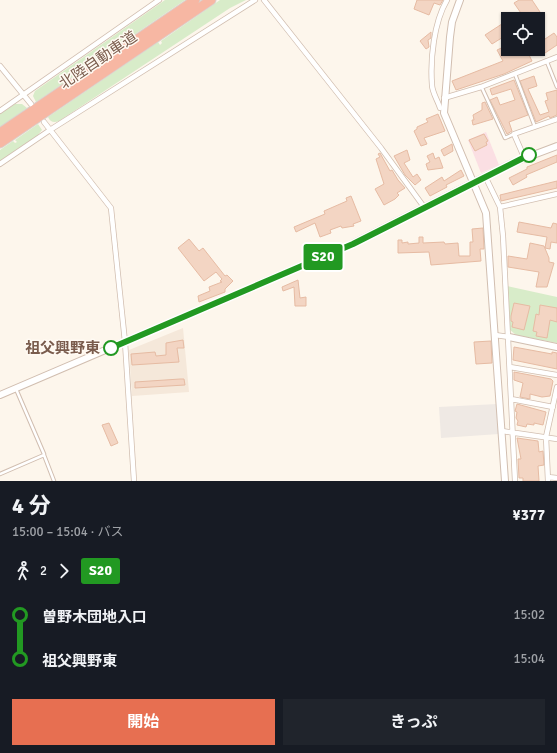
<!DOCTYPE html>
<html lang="ja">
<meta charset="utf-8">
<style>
:root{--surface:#171b24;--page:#20242c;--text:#f1f3f6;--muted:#9ea1a6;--accent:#e76f51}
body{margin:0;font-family:Signika,"Noto Sans JP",sans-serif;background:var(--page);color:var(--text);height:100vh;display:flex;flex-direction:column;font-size:15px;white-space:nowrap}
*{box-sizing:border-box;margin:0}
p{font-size:13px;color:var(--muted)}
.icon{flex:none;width:22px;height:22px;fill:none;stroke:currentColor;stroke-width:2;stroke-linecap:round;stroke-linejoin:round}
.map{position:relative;height:481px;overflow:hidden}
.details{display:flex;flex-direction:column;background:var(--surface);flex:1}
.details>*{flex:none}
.badge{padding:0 8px;border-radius:3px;font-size:14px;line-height:26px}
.controls{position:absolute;left:501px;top:12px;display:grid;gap:8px}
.controls a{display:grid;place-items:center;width:44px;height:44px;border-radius:0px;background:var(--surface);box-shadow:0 1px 3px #0004;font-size:20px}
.map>.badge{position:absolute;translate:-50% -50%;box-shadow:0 0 0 2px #fff}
.legs{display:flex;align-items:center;gap:6px;height:44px;padding:0 12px;font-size:13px}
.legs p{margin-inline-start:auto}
.overview{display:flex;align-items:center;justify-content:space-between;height:68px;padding:0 12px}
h1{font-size:22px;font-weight:700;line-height:30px}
.primary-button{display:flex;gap:8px;margin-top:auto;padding:8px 12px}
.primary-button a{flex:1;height:46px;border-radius:0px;background:var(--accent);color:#fff;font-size:16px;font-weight:700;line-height:46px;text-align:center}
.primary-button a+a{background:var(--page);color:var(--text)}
ul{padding:0 12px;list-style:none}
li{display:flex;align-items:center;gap:14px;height:44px;font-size:15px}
li i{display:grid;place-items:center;width:6px;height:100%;margin:0 5px;background:currentColor}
li i::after{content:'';width:10px;height:10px;margin:-5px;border:3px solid;border-radius:50%;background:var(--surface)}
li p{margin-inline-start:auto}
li:first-child i{background:linear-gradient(#0000 50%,currentColor 0)}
li:last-child i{background:linear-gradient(currentColor 50%,#0000 0)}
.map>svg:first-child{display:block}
.residential{fill:#f5e8da}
.industrial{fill:#efe9e4}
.medical{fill:#fbdfe3}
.green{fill:#d8ecc9}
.building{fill:#f3d5c3;stroke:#e6bba3}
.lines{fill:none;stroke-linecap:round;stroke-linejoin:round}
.service-casing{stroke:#d1beb0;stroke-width:4.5}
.minor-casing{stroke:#d1beb0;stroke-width:6}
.tertiary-casing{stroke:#d1beb0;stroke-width:8}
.motorway-casing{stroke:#dad1cd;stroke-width:11}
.service{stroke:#fff;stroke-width:2.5}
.minor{stroke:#fff;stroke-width:4.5}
.tertiary{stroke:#fff;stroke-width:6}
.motorway{stroke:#f7b7a3;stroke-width:9}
.line-1-casing{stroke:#fff;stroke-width:9}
.line-1{stroke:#292;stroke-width:6}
.stop-1-dot{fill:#fff;stroke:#292;stroke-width:2}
.labels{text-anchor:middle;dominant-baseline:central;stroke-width:3;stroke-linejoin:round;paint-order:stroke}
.street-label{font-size:15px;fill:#7a5c4d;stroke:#fffaf3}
.stop-label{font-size:15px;font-weight:bold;fill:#7a5c4d;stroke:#fffaf3;text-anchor:end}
</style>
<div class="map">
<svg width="557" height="481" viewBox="0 0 557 481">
<rect width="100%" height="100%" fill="#fdf6ec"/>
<!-- residential -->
<path class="residential" d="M183 328 189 392 132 396 129 350Z"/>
<!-- industrial -->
<path class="industrial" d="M497 404 499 434 441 438 439 407Z"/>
<!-- medical -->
<path class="medical" d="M486 132 499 165 481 173 468 140Z"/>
<!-- green -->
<path class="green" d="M165 0H185L36 102 33 96 35 91Z
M220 0H246L230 8 59 121C54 123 50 122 48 117L158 42 160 45 162 43 161 41Z
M15 104H22L27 108 0 127V114Z
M38 124 42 130 37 136 0 161V150L13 141 15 143 17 142 15 140Z
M507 286 557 297V343L516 335 509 329Z"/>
<!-- building -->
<path class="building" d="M417 0H443L440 5 434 3 429 15 414 9Z
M519 0H532L542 15 535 19H525L514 3Z
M508 20V34L492 44 485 35Z
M431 32V38L428 40 429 47 426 49 420 41Z
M554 33 557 37V45L545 53 539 43Z
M508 45V49H526L532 61 504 74 456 90 452 81 503 61 497 50Z
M534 76 537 86 528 89 540 115 549 112 545 101 548 100 546 93 557 90V115L550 118 549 116 536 122 520 81Z
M514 80 528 115 509 122 512 131 507 134 490 100 497 97 500 105 515 100 511 89 492 95 490 89Z
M485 102 493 119 473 125 472 120H474L473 115 482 110V103Z
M438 114 445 131 424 138 427 144 421 146 414 131 417 129V127L428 122 426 119Z
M484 134 488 141 486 142 487 145 475 151 469 140Z
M452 144 453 151 444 156 441 150Z
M407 150 410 160 404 163 413 177 417 174 421 180 415 185 405 175 394 156Z
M380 153 390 171 392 170 398 180 405 188 397 193 399 195 395 199 384 205 375 189 384 184 376 159 380 157 378 154Z
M433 153 435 159 439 157 443 168 428 170 426 164 430 162 427 156Z
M557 155V162L526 175 527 177 513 185 509 178 527 169V167Z
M461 170 464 176 446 185 447 187 430 196 425 188 442 177 444 181Z
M557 181V188L501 201 500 195Z
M351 196 361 221 353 224 354 226 342 228 341 226 330 230 331 233 320 237 315 223 296 232 294 227 325 214 324 211 347 201 346 198Z
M519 222 551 228 553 223 557 224V243L551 242 550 249 545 248 547 237 517 232Z
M483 228 484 249H480L481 261 431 265 429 252 398 253V240H402V243L408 242V244L419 243V237H423V243L444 242 445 244 458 243 459 256H470V242H473L472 229Z
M189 239 199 251 203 248 225 276 227 275 233 281 225 289V292L199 302 198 296 210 291 209 287 222 282 220 281 222 279 216 272 204 281 178 248Z
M530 243 544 246 549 258V262L554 263 547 287H536L539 272 508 267V256L527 259Z
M298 280 300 298 306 297V306H295L294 287 283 291 282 287Z
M514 303 530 306 524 330 512 327 513 322 511 321V316Z
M540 305 557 308V322L550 320 547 338 536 336 537 332 533 331 536 314 539 315Z
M183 340 184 348H177L179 362 132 365 131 354 155 352 156 356 166 355V343Z
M491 341 492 363 476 364 474 342Z
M514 347 552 354V352L557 353V369L513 360Z
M514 372 551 379 553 381 550 396 542 397 530 394V399L520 397 523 383 514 380Z
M180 379H184L185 385 135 388V382Z
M517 404 546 412 543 425 534 423V425L527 424 526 427 517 425 518 421 516 418 517 412 515 411Z
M109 423 118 443 111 446 102 425Z
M517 438 538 441 539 452 543 451 544 465 538 466 539 481H523V478H519L518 459H521Z"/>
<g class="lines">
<!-- service casing -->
<g class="service-casing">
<path id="service" d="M547 62 557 87
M515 74 535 127
M482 88 505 138 514 134
M16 389 44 454
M0 474 44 455 54 481"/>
</g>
<!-- minor casing -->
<g class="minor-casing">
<path id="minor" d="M264 0 381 148 424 207
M0 66 31 104
M444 98 481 87 557 57
M440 108C438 101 432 92 432 85 430 59 434 22 447 0
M0 111 159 0
M44 122 111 208 125 342 134 481
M524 157 514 134 557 119
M0 164 50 130 255 0
M485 176 500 207 503 236 515 481
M500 207 557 194
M495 335 509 337
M510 367 557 375
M511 399 553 407
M502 431 557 439
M548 477 557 478
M548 481 546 437 557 387"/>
</g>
<!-- tertiary casing -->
<g class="tertiary-casing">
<path id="tertiary" d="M460 0 452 22 450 37 444 113 486 213 505 481
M509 337 557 347
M0 395 344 248 512 163 557 146"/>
</g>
<!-- motorway casing -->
<g class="motorway-casing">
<path id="motorway" d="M0 133 195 0
M0 143 211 0"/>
</g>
<!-- service -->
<use href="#service" class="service"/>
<!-- minor -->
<use href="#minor" class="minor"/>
<!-- tertiary -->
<use href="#tertiary" class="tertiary"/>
<!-- motorway -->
<use href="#motorway" class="motorway"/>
</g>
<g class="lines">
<!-- line-1 casing -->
<g class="line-1-casing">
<path id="line-1" d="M111 348 353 244 529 155"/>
</g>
<!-- line-1 -->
<use href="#line-1" class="line-1"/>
</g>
<!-- markers -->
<g class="stop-1-dot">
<circle cx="529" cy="155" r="7"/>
<circle cx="111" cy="348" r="7"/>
</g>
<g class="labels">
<!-- street labels -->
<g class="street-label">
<text transform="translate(98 60) rotate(-34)">北陸自動車道</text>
</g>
<!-- stop labels -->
<g class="stop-label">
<text x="100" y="348">祖父興野東</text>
</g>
</g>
</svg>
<div class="controls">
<a><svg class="icon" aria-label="locate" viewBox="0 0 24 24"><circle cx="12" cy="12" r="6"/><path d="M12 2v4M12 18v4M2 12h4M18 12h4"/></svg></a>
</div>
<b class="badge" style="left:323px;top:257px;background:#292;color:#fff">S20</b>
</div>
<section class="details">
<div class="overview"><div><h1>4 分</h1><p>15:00 – 15:04 · バス</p></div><b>¥377</b></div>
<div class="legs"><svg class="icon" aria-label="walk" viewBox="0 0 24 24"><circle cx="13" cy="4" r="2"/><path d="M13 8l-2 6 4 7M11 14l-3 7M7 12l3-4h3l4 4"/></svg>2<svg class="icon" aria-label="forward" viewBox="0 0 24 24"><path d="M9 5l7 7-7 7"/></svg><b class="badge" style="background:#292;color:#fff">S20</b></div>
<ul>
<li><i style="color:#292"></i><b>曽野木団地入口</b><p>15:02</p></li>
<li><i style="color:#292"></i><b>祖父興野東</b><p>15:04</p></li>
</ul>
<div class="primary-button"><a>開始</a><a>きっぷ</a></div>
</section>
